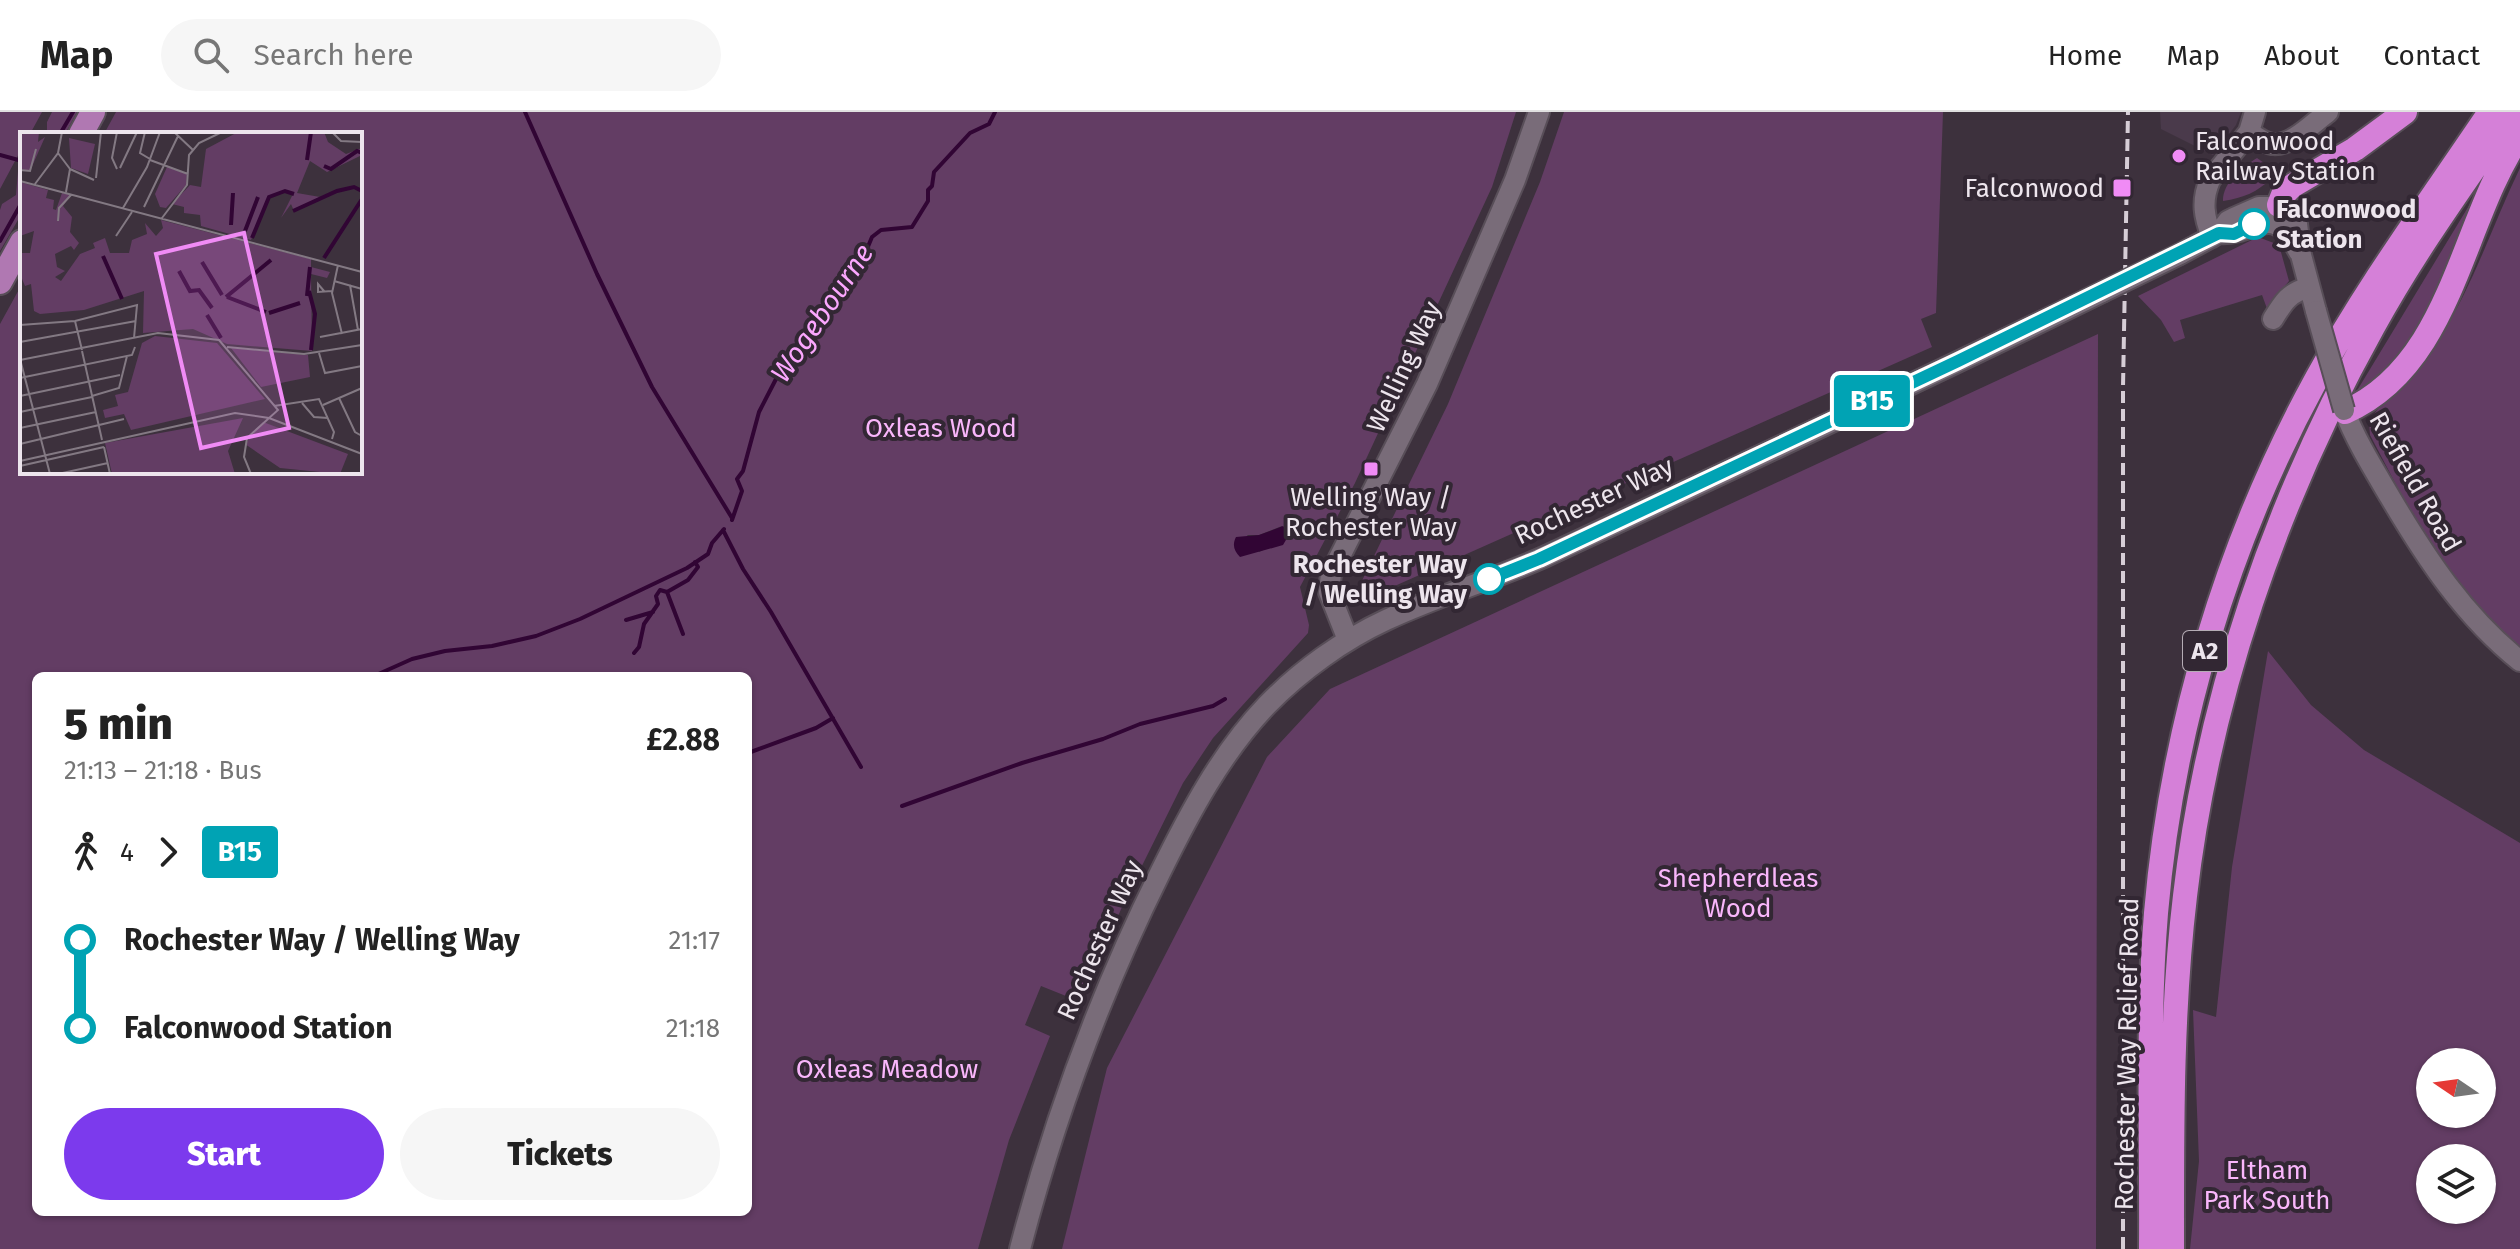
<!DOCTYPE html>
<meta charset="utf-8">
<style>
:root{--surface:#fff;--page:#f6f6f6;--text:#222;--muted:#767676;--line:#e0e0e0;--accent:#7c3aed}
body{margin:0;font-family:"Fira Sans",sans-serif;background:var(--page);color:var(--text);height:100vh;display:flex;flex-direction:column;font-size:30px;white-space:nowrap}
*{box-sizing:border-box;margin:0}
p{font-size:26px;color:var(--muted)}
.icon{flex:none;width:44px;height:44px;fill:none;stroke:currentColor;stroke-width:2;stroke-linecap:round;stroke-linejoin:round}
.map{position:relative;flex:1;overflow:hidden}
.side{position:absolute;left:32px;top:560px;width:720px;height:544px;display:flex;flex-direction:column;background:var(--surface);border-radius:12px;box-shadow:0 2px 6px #0004}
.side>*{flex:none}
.badge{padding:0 16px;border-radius:6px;font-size:28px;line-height:52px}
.needle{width:52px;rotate:283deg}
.fabs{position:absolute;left:2416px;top:936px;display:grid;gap:16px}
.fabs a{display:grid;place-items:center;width:80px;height:80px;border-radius:50%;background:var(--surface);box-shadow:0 2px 6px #0004;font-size:40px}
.map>.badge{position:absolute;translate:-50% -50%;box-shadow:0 0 0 4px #fff}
.legs{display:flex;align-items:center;gap:12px;height:88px;padding:0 32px;font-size:26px}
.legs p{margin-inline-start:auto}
.summary{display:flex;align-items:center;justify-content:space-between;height:136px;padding:0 32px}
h1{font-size:44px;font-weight:800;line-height:60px}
.action{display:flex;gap:16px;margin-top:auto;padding:16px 32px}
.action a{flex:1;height:92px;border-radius:48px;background:var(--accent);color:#fff;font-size:32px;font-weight:800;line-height:92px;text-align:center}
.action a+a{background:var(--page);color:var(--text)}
ul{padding:0 32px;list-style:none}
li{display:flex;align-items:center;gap:28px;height:88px;font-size:30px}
li i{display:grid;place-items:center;width:12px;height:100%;margin:0 10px;background:currentColor}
li i::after{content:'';width:20px;height:20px;margin:-10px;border:6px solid;border-radius:50%;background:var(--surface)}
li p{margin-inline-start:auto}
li:first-child i{background:linear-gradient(#0000 50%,currentColor 0)}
li:last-child i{background:linear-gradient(currentColor 50%,#0000 0)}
header{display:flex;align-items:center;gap:48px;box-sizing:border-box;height:112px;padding:0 40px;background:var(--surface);border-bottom:2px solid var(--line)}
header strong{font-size:38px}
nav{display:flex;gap:44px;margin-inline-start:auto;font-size:28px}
.search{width:560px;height:72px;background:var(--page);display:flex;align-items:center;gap:20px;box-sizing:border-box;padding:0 28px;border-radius:44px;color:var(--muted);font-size:30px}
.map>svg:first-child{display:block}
.built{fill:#4a3a4b}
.green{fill:#633d64;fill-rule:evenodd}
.water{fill:#310534}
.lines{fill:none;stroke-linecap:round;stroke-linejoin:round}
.stream{stroke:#310534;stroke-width:4}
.minor-casing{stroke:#584e58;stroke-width:24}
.major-casing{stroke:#584e58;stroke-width:28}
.highway-casing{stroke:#584e58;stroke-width:28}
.minor{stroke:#796c79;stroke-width:20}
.major{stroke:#b078b2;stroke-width:24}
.highway{stroke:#d580d8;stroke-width:24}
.rail{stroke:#d6cdd6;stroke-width:4;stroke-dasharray:12 6;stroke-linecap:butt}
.minor-bridge-casing{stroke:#584e58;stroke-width:24;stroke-linecap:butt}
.minor-bridge{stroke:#796c79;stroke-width:20}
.line-1-casing{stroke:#fff;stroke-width:18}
.line-1{stroke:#00a3b4;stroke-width:12}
.poi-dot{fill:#f08bf5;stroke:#322733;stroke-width:3}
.stop-1-dot{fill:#fff;stroke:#00a3b4;stroke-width:4}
.labels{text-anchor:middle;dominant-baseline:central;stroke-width:8;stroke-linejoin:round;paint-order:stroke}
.shield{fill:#322733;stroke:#b5acb5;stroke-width:2}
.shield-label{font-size:24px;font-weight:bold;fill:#ede5ed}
.poi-label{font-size:26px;fill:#ede5ed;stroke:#322733;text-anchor:start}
.stop-label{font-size:26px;font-weight:bold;fill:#ede5ed;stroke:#322733;text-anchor:start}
.street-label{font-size:26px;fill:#ede5ed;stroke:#322733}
.park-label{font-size:26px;fill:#f9b6fb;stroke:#322733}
.water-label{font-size:28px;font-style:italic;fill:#fba7fe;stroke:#322733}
.inset-river{fill:none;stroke:#310534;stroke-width:4}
.inset-road{fill:none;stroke:#837983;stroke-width:2}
.view{fill:#f08bf5;fill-opacity:0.15;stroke:#f08bf5;stroke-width:4}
.inset-edge{fill:none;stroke:#ede5ed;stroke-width:4}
</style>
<header>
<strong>Map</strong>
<div class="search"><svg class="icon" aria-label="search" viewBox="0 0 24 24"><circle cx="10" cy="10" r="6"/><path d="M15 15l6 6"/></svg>Search here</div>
<nav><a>Home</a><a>Map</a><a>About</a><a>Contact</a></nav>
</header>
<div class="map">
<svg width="2520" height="1137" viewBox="0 0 2520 1137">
<rect width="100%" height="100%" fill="#3d313d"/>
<!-- built -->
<path class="built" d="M2160 0H2241L2236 13 2213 43 2161 17Z"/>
<!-- green -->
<path class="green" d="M0 0H42L30 22H22V36L0 77Z
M52 0H77L65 22H47V10Z
M116 0H1516L1492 75 1355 371 1300 475 1309 513 1308 521 1213 626 1183 671 1125 788 1081 890 1041 874 1025 913 1050 924 1009 1028 978 1137H0V212L22 172V360H360V22H104ZM1282 414V432L1272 434 1259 440 1247 423H1259ZM36 564H748V1100H36Z
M1564 0H1943L1936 201 1921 207 1932 235 1370 485 1356 481 1448 292 1540 70Z
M2499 44 2415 227 2361 290 2358 277Z
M2257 46 2267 53 2272 66C2257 80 2244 86 2223 89 2223 70 2242 55 2257 46Z
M2520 56V541L2462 483 2435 447 2370 323 2369 309C2390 279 2421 256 2441 224 2474 171 2493 112 2520 56Z
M22 57V101L0 139V98L2 92 16 83 18 59Z
M2258 125 2279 133 2289 169 2278 182 2269 202 2262 183 2180 208 2185 226 2174 230 2161 208 2138 184Z
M2098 222 2096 1137H1062L1107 956 1267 645 1330 577Z
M2268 539 2311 593 2364 638 2520 731V1137H2190L2199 1049 2193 898 2216 905 2232 755ZM2430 950H2482V1002H2430ZM2482 1046V1098H2430V1046Z"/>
<!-- water -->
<path class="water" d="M1283 414 1290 421 1283 433 1240 445C1234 439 1232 433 1236 425L1259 423Z"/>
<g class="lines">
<!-- stream -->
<path class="stream" d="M525 0 597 162 652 275 732 406
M60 22 73 0
M0 43 22 49
M0 129 22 90
M732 408 742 379 737 367 743 359 759 300 776 267 792 256 790 247 795 237 807 227 836 180 859 156 872 125 881 118 912 115 928 89V78L932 74 934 60 970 21 989 12 995 0
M723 418 743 457 771 500 861 655
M667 480 683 522
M626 508 653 500
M634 541 639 535 644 512 658 492 656 484 660 478 667 480 688 468 698 455 695 450
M374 564 412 547 445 539 492 534 536 524 580 507 687 456 708 442 712 431 724 417
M748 641 816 616 833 606
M902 694 1022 651 1103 627 1140 612 1213 594 1225 587"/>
<!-- minor casing -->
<g class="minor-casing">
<path id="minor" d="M2249 20C2255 24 2264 31 2272 32 2291 35 2313 11 2328 0
M2219 121C2258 124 2270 86 2299 140
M2212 125C2204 105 2201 89 2210 68L2249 20 2255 0
M2180 142 2219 121 2228 109 2234 106 2259 95H2283L2290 100 2297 112 2301 143 2316 199
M2273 207C2284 189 2289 181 2309 175
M2344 298C2356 329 2373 356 2390 385 2426 446 2464 504 2520 549
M1348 528 1329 480 1331 462 1427 272 1515 68 1539 0
M1020 1137C1054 1007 1100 882 1160 761 1189 702 1221 641 1267 593 1300 559 1343 528 1386 508 1437 484 1492 468 1544 445 1730 358 1917 271 2102 180"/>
</g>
<!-- major casing -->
<g class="major-casing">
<path id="major" d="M81 22 93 0
M0 170 22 130"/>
</g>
<!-- highway casing -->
<g class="highway-casing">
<path id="highway" d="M2279 93 2283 83 2292 74 2355 37 2405 0
M2345 300C2453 252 2460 111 2520 23
M2151 1137C2152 1025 2147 912 2156 801 2172 615 2227 430 2317 266 2368 173 2431 88 2490 0
M2172 1137C2172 1019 2171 901 2185 784 2208 585 2276 389 2373 215 2414 140 2465 70 2513 0"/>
</g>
<!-- minor -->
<use href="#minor" class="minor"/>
<!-- major -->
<use href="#major" class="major"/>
<!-- highway -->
<use href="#highway" class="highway"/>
<!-- rail -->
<path class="rail" d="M2123 1137V275L2128 0"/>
<!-- minor-bridge casing -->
<g class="minor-bridge-casing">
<path id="minor-bridge" d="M2102 180 2180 142
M2316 199 2344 298"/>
</g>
<!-- minor-bridge -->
<use href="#minor-bridge" class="minor-bridge"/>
</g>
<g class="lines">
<!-- line-1 casing -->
<g class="line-1-casing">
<path id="line-1" d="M1489 467 1539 447 1958 249 2219 121 2234 122 2254 112"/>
</g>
<!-- line-1 -->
<use href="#line-1" class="line-1"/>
</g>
<!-- markers -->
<g class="poi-dot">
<circle cx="2179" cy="44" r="8"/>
<rect x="2112" y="66" width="20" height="20" rx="4"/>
<rect x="1363" y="349" width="16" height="16" rx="4"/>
</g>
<g class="stop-1-dot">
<circle cx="2254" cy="112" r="14"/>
<circle cx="1489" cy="467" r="14"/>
</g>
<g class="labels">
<!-- shield labels -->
<rect class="shield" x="2183" y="519" width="44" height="40" rx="6"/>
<g class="shield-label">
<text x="2205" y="539">A2</text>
</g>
<!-- poi labels -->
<g class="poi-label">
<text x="2195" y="29">Falconwood<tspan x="2195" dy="30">Railway Station</tspan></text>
<text x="2104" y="76" text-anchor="end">Falconwood</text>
<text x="1371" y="385" text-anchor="middle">Welling Way /<tspan x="1371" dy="30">Rochester Way</tspan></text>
</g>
<!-- stop labels -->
<g class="stop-label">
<text x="2276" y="97">Falconwood<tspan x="2276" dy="30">Station</tspan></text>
<text x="1467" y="452" text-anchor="end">Rochester Way<tspan x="1467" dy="30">/ Welling Way</tspan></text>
</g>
<!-- street labels -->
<g class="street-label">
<text transform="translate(1404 255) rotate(-65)">Welling Way</text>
<text transform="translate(2415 370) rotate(60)">Riefield Road</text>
<text transform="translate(1594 389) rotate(-25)">Rochester Way</text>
<text transform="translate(1100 828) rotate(-66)">Rochester Way</text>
<text transform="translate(2127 942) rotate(-89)">Rochester Way Relief Road</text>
</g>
<!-- park labels -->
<g class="park-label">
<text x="941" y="316">Oxleas Wood</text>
<text x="1738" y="766">Shepherdleas<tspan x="1738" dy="30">Wood</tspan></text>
<text x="887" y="957">Oxleas Meadow</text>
<text x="2267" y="1058">Eltham<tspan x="2267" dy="30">Park South</tspan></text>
</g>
<!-- water labels -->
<g class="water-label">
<text transform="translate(822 201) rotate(-56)">Wogebourne</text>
</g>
</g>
<!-- overview -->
<g transform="translate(20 20)">
<rect width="342" height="342" fill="#3d313d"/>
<path d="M0 0H19L18 10 25 5 10 39 0 37ZM218 0H304L308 10 326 22 342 16V23L307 40 290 29 277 61 300 65 274 79 271 72 261 86 273 62 261 59 248 66 231 108 181 94 180 83 164 81V75L152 72 170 53 181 55 186 17ZM49 6 75 12 68 42 51 36ZM147 35 167 42 166 53 146 76 140 75 135 62ZM0 50 28 58 26 66 34 68 33 77 36 78 42 61 51 63 43 74 52 85 50 100 59 111 54 118 51 114 35 122 37 135 45 139 35 145 41 149 60 122 75 116 73 111 85 106 90 121H109L112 108 127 102 125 91 136 104 143 96 141 88 291 127V135L310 140 307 146 291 142 292 219 207 212 173 197 123 201 124 159 64 178 20 182 14 179 11 152 5 154 0 142V121H10L14 99 0 104ZM135 204 197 211 245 267 111 298 104 282 85 286 83 278 98 274 95 263 108 260 122 211ZM211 216 288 223 290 245 241 255ZM223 286 208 319 215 342H92L85 311ZM243 290 328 322 320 342 260 336 225 312Z" fill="#633d64"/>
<path class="inset-river" d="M287 28 291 0M304 34 311 37 337 19 342 21M273 79 317 59 334 55 342 59M211 93 213 61M225 99 238 65M232 106 249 65 265 59 274 62M83 124 102 167M304 126 342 67M182 130 202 163M159 139 170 159 179 158 192 176M289 159 295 182 291 218M287 164 290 135M206 165 251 128M207 165 246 180M249 181 280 171M187 183 201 206"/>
<path class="inset-road" d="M97 0 92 26 97 37M125 0 120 21 130 27M154 0 173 18M312 0 321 9 342 10M38 21 50 37 46 60M130 28 168 42M100 36 117 0M50 37 74 48M0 38 10 39 16 17M76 46 81 0M0 49 342 140M15 52 38 21 42 0M124 75 158 4M103 76 127 35 140 0M142 86 167 53 169 23 179 11 202 0M38 89 39 76 51 63M96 104 112 80M318 133 312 161 322 202M314 149 342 157M330 153 338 198M304 159 298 152V160L312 159M55 189 62 218M0 193 55 189 117 173 114 206M300 205 342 197M0 210 116 189M207 215 284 222 342 213M62 219 82 308M299 221 305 241 342 234M0 227 30 342M0 228 138 201 199 208 258 278 227 306 224 325 231 342M0 246 112 223 115 215M0 264 100 243M72 264 99 256 107 224M319 266 335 300 342 304M282 271 294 285 308 286M303 273 342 256M254 274 299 267 314 300 312 307M0 280 72 265M0 296 76 280M0 312 104 287M84 315 90 342M0 329 215 281 249 286 342 322M0 334 84 315M38 342 88 331"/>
<path class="view" d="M224 101 269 296 181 316 136 122Z"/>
<rect width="342" height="342" class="inset-edge"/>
</g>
</svg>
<div class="fabs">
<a><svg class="needle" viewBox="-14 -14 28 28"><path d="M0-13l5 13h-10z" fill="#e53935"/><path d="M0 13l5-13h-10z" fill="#767676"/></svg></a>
<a><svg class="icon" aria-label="layers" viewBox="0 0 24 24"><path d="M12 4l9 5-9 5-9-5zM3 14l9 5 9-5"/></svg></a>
</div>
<b class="badge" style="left:1872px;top:289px;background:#00a3b4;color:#fff">B15</b>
<section class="side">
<div class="summary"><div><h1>5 min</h1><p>21:13 – 21:18 · Bus</p></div><b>£2.88</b></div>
<div class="legs"><svg class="icon" aria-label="walk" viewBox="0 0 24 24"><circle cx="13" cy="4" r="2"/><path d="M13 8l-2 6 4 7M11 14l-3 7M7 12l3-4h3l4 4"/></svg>4<svg class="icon" aria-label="forward" viewBox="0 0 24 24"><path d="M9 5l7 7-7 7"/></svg><b class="badge" style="background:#00a3b4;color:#fff">B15</b></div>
<ul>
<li><i style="color:#00a3b4"></i><b>Rochester Way / Welling Way</b><p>21:17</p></li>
<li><i style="color:#00a3b4"></i><b>Falconwood Station</b><p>21:18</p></li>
</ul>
<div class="action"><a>Start</a><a>Tickets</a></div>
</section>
</div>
